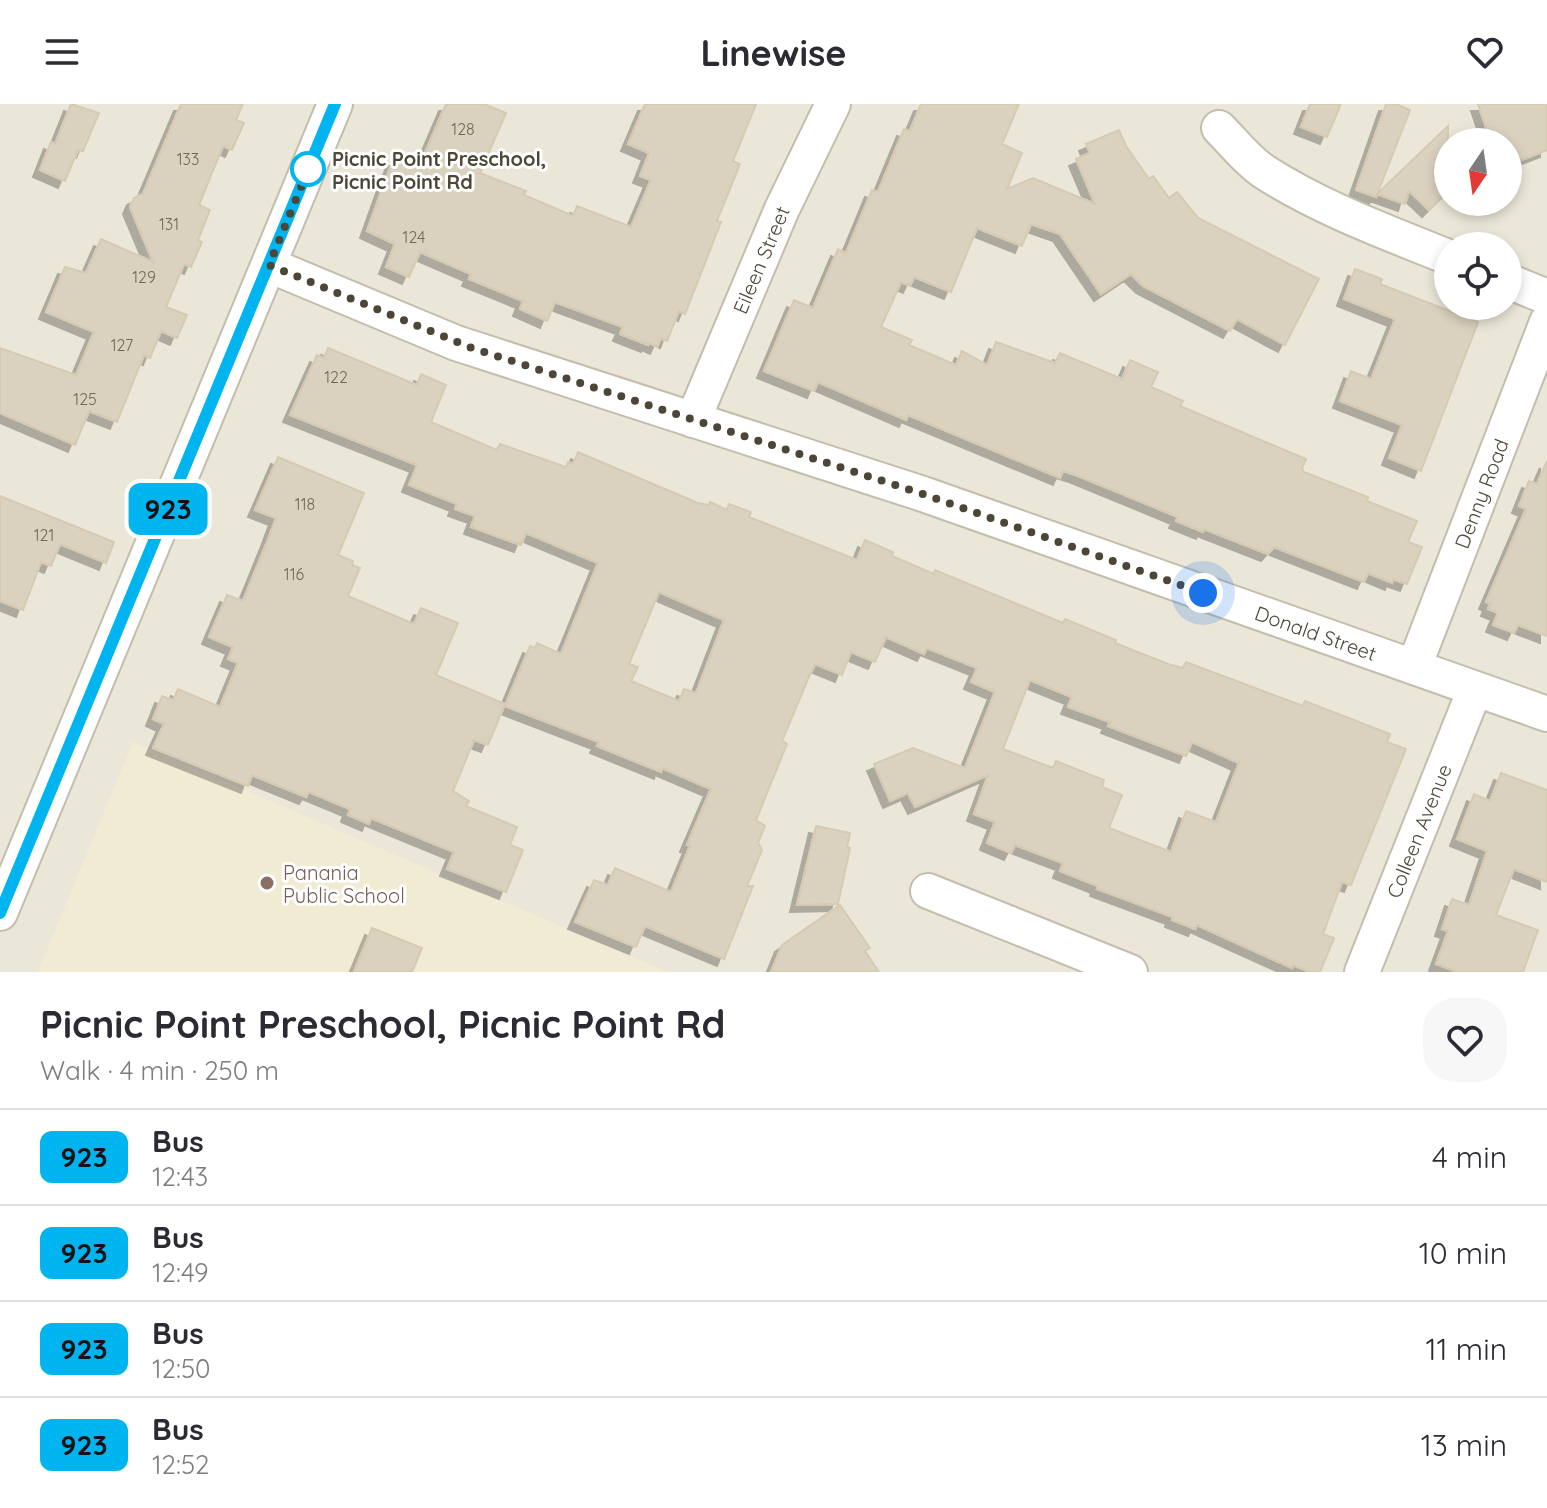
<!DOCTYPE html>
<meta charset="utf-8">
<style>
:root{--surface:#fff;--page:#f7f7f7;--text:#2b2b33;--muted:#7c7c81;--line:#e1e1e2}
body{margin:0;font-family:Quicksand,sans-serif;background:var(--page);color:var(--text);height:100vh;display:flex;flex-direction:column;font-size:30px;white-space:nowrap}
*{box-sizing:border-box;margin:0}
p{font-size:26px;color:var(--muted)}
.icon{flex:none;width:44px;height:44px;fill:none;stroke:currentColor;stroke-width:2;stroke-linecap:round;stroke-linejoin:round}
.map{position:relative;height:868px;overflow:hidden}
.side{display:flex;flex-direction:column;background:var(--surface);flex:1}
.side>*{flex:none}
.badge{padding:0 16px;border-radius:12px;font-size:28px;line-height:52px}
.needle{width:52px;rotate:193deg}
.buttons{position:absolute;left:1434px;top:24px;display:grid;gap:16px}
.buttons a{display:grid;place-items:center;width:88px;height:88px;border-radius:50%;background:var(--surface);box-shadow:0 4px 12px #0003;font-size:40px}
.you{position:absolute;width:40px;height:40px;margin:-20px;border:6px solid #fff;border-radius:50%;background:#1a73e8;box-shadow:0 0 0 12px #1a73e833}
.map>.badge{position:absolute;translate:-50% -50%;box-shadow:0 0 0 4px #fff}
.round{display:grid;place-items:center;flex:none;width:84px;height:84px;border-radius:32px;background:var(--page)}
.summary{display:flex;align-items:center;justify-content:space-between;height:136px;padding:0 40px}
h1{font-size:38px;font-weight:700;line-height:60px}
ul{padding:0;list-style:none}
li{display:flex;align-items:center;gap:24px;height:96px;padding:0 40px;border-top:2px solid var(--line)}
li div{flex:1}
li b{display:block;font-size:30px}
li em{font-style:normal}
li .badge{min-width:88px;font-weight:700;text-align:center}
header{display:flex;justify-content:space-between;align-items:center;height:104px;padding:0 40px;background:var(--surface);font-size:36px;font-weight:700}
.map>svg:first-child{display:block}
.residential{fill:#ebe7d8;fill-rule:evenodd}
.education{fill:#f1ebd3}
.building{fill:#dad1bf;stroke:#d6cab1;stroke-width:2;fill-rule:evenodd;filter:url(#shadow)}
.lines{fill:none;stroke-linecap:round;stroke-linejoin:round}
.minor-casing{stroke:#c4bdac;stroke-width:38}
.minor{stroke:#fff;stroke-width:34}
.line-casing{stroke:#fff;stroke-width:18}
.line{stroke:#00b5ef;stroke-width:12}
.walk{stroke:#4c4637;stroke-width:8;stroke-dasharray:0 14.4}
.stop-dot{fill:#fff;stroke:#00b5ef;stroke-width:4}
.education-dot{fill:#8d6e63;stroke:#fff;stroke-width:3}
.labels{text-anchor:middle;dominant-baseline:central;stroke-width:6;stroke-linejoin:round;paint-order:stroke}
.number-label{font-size:16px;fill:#706959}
.stop-label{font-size:20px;font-weight:bold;fill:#4c4637;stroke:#fff;text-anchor:start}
.street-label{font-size:20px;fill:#4c4637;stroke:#fff}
.education-label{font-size:20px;fill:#785e54;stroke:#fff;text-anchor:start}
</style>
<header><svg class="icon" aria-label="menu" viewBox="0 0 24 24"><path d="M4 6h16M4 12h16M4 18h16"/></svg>Linewise<svg class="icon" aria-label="heart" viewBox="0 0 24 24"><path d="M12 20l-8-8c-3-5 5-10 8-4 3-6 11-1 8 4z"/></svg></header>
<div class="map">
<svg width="1547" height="868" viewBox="0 0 1547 868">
<defs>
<filter id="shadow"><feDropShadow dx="-7" dy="7" stdDeviation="0" flood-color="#0004"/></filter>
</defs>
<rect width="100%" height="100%" fill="#f7f4eb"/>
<!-- residential -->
<path class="residential" d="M0 0H1547V868H0ZM1448 38H1508V98H1448ZM1448 142H1508V202H1448Z"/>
<!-- education -->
<path class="education" d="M133 638 667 868H38Z"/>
<!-- building -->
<path class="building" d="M71 0 99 9 83 47 78 46 65 77 40 66 51 38 55 40Z
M181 0H243L236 16 244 19 232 46 223 42 199 101 210 106 198 136 202 138 191 163 184 160 166 203 187 211 177 234 161 227 150 254 144 251 117 318 89 307 75 341 0 309V244L76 271 94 228 46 208 65 163 86 169 101 135 153 158 130 103 134 94 143 90Z
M446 0H484L506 9 480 69 526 87 524 91 573 112 577 102 631 123 651 76 640 72 649 49 628 40 645 0H756L733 57 740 60 717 117 721 118 685 210 679 207 667 237 661 234 657 243 649 239 648 241 620 230 623 223 555 198 547 217 520 205 523 197 469 175 471 170 420 148 409 173 386 163 395 140 367 127 382 85 394 54 415 62 416 59 420 61Z
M921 0H1019L1002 40 1022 49 1007 85 1033 74 1095 100 1076 55 1090 49 1086 40 1119 26 1126 42 1149 75 1153 72 1169 94 1177 88 1198 114 1319 175 1285 241 1237 215 1230 227 1143 182 1131 170 1101 190 1060 130 1031 120 1022 142 977 124 951 188 914 173 910 182 901 178 881 223 912 236 909 241 956 261 962 247 987 261 996 238 1055 259 1060 249 1122 275 1130 256 1158 268 1151 283 1183 297 1180 302 1306 355 1302 365 1304 368 1368 393 1367 397 1417 417 1408 438 1422 443 1407 480 1393 475 1392 479 1368 469 1364 478 1274 443 1268 450 1204 425 1203 428 1176 417 1178 413 1076 371 1063 367 1060 374 908 311 906 316 818 278 814 287 764 267 794 196 813 204 838 145 846 149 872 86 878 88 904 25 910 27Z
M1310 0H1341L1327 33 1301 23Z
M1386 0H1396L1410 6 1376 93 1356 86Z
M1478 0H1547V46L1508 61V38H1491Z
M1448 22V87L1429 106 1409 87 1405 100 1377 90Z
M1355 165 1382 175 1380 180 1478 218 1421 367 1389 354 1402 321 1340 297 1351 267 1371 275 1395 215 1344 195Z
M328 244 417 281 421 270 446 281 431 318 497 346 500 340 566 363 568 358 573 360 578 348 698 399 709 401 710 398 727 406 729 400 751 408 749 413 857 456 865 436 893 448 892 452 934 470 935 466 1063 519 1065 515 1116 536 1115 539 1168 560 1183 564 1186 558 1303 602 1305 597 1390 630 1387 638 1406 645 1351 781 1342 778 1323 830 1334 834 1320 868H1310L1293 861 1292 864 1197 821 1195 825 1172 816 1173 813 1097 785 1098 782 1060 767 1063 759 1015 741 1011 749 987 739 995 718 974 710 988 671 915 703 908 689 890 697 874 660 913 644 965 664 995 588 971 578 977 564 927 544 924 550 886 533 875 558 851 548 842 571 815 560 808 575 782 637 787 640 756 716 765 722 758 739 762 746 747 782H753L724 855 645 822 636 843 575 818 594 776 608 781 615 764 671 788 690 742 687 741 711 685 662 664 661 668 597 642 599 638 505 602 530 542 535 544 537 539 561 550 598 459 526 429 521 441 471 423 475 412 455 405 457 400 409 381 417 361 290 311 317 251 324 254ZM659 488 724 516 696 589 684 585 679 597 631 577 638 563 629 560ZM1030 576 1072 593 1068 603 1110 618 1108 622 1186 652 1192 638 1239 659 1216 718 1186 707 1171 748 1109 724 1122 691 1102 683 1104 676 1056 657 1053 664 1003 645Z
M278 353 364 389 338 451 353 457 352 461 360 464 348 492 414 520 421 504 458 519 436 571 505 600 488 641 474 636 453 687 469 697 466 702 517 723 510 741 523 746 506 788 447 765 454 748 371 714 369 720 348 711 350 705 309 688 306 693 252 671 248 682 153 644 164 620 153 615 162 592 173 596 178 585 220 603 238 559 228 555 233 543 209 533 227 491 243 497 267 438 276 414 255 406Z
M1547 357V532L1518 521 1514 529 1493 521 1498 509 1488 505 1490 500 1486 498 1526 405 1519 402 1529 377 1537 380Z
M0 392 114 438 106 459 60 440 51 462 41 458 23 506 0 497Z
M1501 669 1547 686V778L1514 765 1496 811 1538 826 1523 868H1458L1436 860 1448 827 1442 825 1452 795 1469 801 1487 747 1457 735 1474 690 1490 697Z
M816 722 850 729 847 743 850 744 838 800 797 801Z
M840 801 870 844 865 847 879 868H771L782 841Z
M372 824 422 844 412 868H354Z"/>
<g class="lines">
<!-- minor casing -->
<g class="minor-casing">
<g id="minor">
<path d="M1219 24C1233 38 1247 56 1263 67 1320 104 1386 128 1448 153"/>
<path id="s1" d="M269 161 456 239 923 390 1547 610"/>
<path d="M1508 177 1547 193"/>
<path id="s2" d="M693 316 782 105 833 0"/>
<path id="s3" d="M1414 563 1547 218"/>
<path d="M928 787 1130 868"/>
<path d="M0 809 335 0"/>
<path id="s4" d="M1362 868 1475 585"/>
</g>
</g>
<!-- minor -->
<use href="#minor" class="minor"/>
</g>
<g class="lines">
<!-- line casing -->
<g class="line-casing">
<path id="line" d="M0 809 335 0"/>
</g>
<!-- line -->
<use href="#line" class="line"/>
<!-- walk -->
<path class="walk" d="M308 65 313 54 269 161 472 244 923 390 1203 489"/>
</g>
<!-- markers -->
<circle class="stop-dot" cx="308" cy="65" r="16"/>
<circle class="education-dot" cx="267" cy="779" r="8"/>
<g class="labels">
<!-- number labels -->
<g class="number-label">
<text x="463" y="25">128</text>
<text x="188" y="55">133</text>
<text x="169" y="120">131</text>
<text x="414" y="133">124</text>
<text x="144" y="173">129</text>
<text x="122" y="241">127</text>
<text x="336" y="273">122</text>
<text x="85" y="295">125</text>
<text x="305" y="400">118</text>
<text x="44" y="431">121</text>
<text x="294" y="470">116</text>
</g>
<!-- stop labels -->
<g class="stop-label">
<text x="332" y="54">Picnic Point Preschool,<tspan x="332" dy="23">Picnic Point Rd</tspan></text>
</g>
<!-- street labels -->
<g class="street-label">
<text stroke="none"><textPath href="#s2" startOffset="174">Eileen Street</textPath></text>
<text stroke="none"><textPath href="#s3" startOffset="186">Denny Road</textPath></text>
<text stroke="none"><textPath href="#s1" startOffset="1110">Donald Street</textPath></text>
<text stroke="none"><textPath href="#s4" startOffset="152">Colleen Avenue</textPath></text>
</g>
<!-- education labels -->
<g class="education-label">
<text x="283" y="768">Panania<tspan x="283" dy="23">Public School</tspan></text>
</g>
</g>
</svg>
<div class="buttons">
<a><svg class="needle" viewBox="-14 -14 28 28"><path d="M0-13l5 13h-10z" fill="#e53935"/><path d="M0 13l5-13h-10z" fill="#7c7c81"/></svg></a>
<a><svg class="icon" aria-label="locate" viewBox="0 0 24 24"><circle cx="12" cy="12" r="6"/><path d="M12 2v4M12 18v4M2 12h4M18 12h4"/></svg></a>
</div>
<div class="you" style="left:1203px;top:489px"></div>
<b class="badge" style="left:168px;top:405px;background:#00b5ef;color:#111">923</b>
</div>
<section class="side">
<div class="summary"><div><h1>Picnic Point Preschool, Picnic Point Rd</h1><p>Walk · 4 min · 250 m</p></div><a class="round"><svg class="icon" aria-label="heart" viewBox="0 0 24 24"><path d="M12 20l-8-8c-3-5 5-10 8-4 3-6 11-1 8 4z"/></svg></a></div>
<ul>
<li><span class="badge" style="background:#00b5ef;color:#111">923</span><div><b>Bus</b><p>12:43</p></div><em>4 min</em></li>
<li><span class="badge" style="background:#00b5ef;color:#111">923</span><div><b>Bus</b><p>12:49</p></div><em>10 min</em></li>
<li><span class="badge" style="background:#00b5ef;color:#111">923</span><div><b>Bus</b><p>12:50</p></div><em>11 min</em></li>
<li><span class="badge" style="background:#00b5ef;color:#111">923</span><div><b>Bus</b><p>12:52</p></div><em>13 min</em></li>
</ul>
</section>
